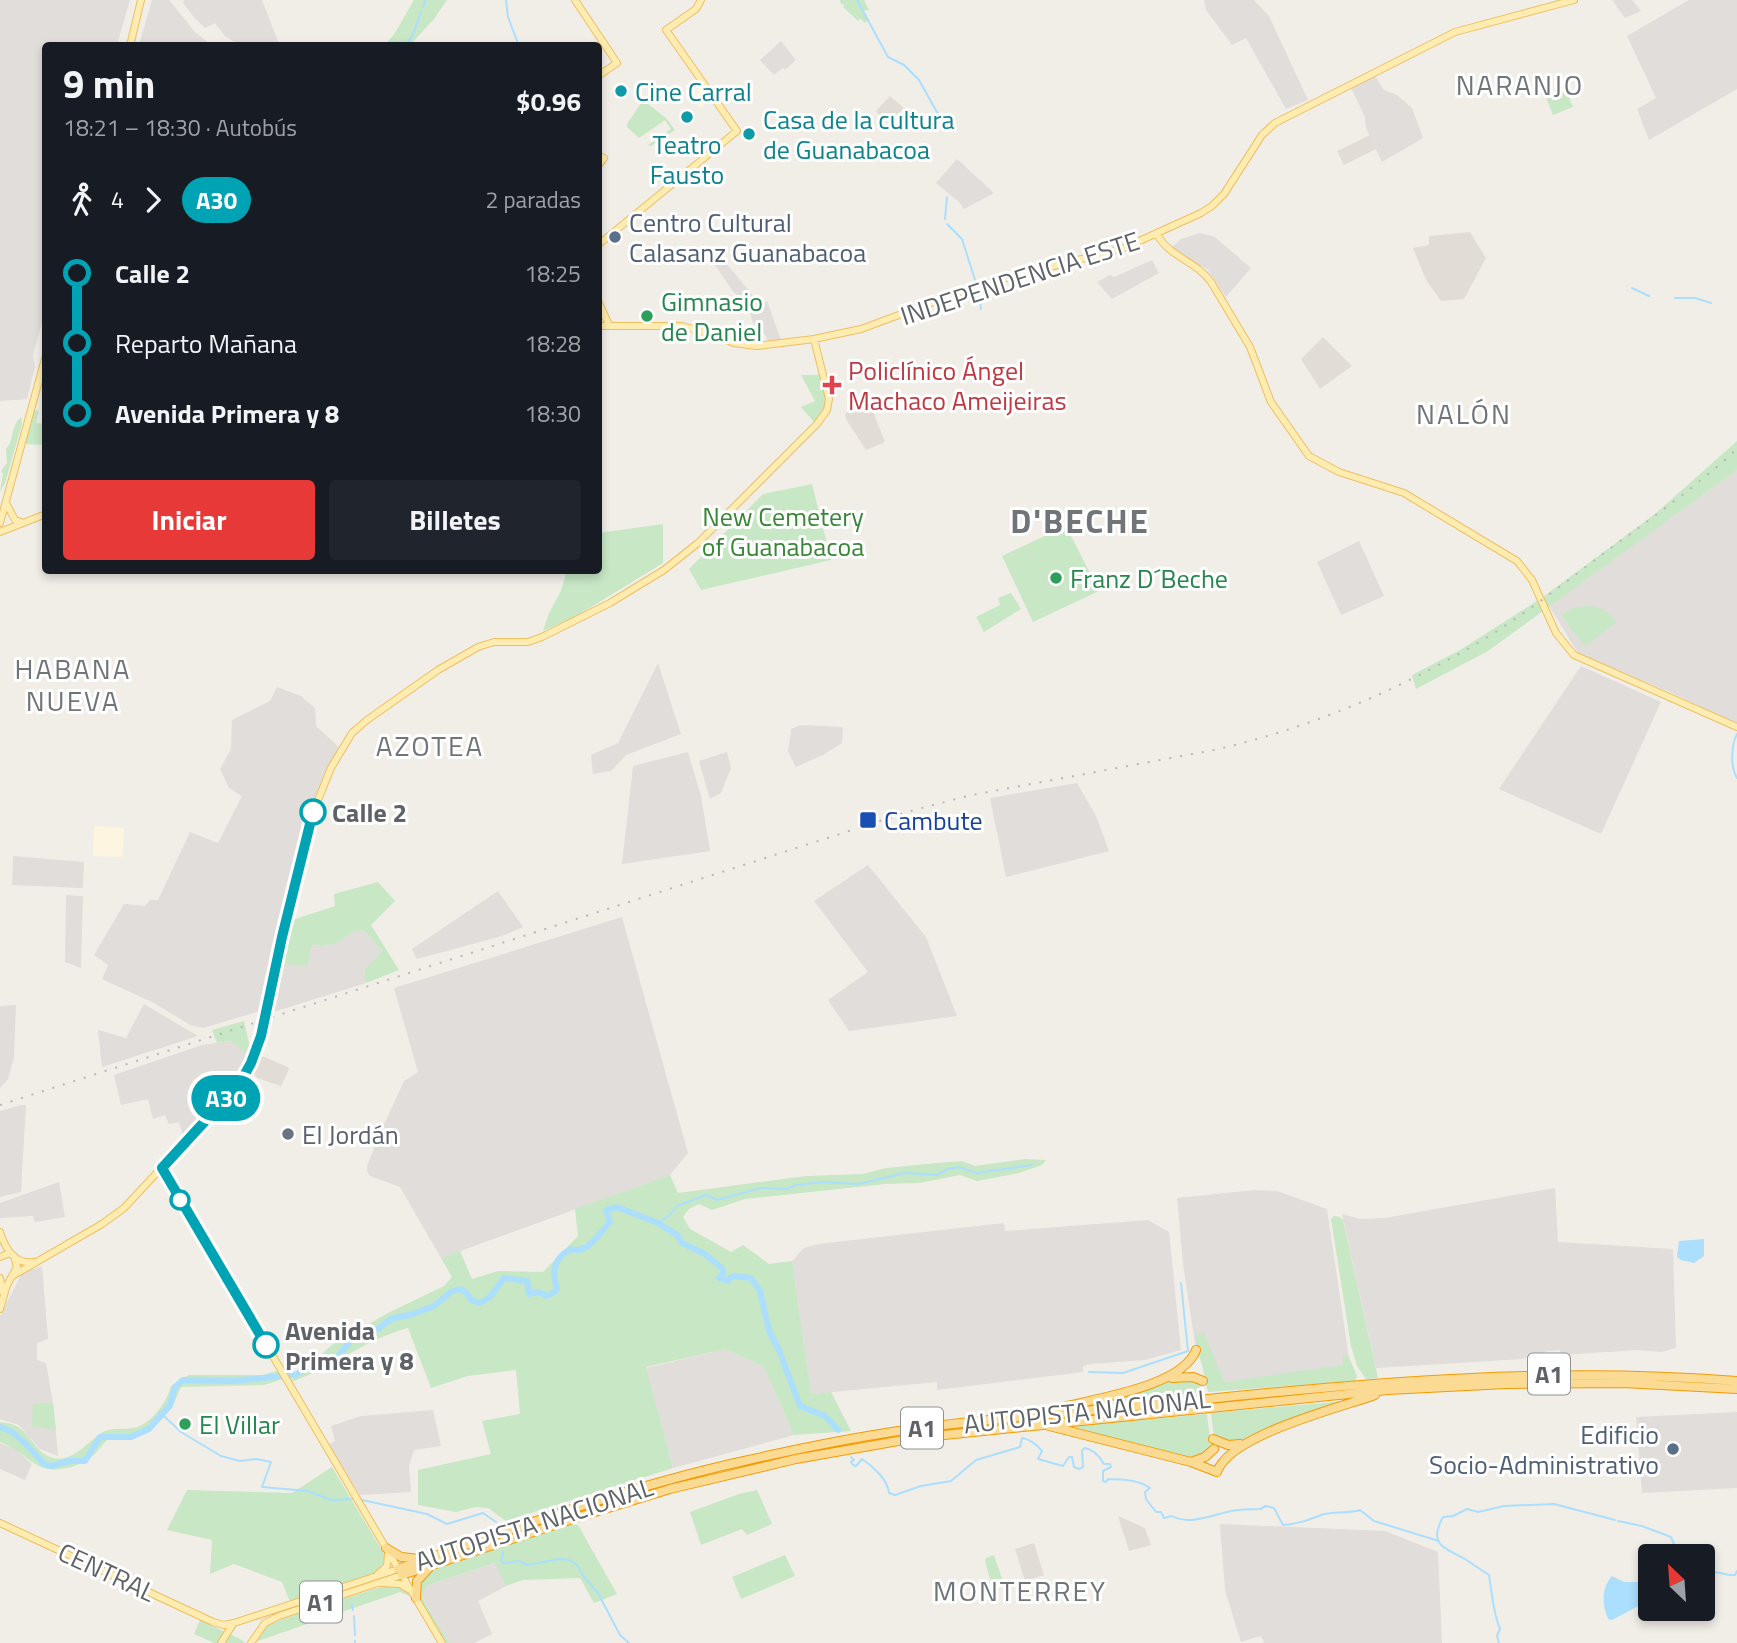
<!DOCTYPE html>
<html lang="es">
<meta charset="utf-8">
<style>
:root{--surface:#171b24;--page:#20242c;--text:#f1f3f6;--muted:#9ea1a6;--accent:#e73a38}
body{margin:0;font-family:"Titillium Web",sans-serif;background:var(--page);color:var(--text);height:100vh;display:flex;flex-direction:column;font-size:26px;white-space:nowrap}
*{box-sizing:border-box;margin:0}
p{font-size:23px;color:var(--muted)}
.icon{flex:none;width:38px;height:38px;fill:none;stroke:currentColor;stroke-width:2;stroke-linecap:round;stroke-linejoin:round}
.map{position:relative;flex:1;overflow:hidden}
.side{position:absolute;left:42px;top:42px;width:560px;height:532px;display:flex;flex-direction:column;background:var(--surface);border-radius:7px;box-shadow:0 4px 10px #0003}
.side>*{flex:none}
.badge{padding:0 14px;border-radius:23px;font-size:24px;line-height:46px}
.needle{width:46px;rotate:335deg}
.controls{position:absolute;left:1638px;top:1544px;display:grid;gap:14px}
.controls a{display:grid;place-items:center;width:77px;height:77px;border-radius:7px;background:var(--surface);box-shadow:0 4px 10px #0003;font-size:35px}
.map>.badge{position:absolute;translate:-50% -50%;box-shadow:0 0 0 4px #fff}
.legs{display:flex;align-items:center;gap:10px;height:77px;padding:0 21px;font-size:23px}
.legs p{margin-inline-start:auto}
.headline{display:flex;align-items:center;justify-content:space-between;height:119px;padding:0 21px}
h1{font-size:38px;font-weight:700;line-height:52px}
.primary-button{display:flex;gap:14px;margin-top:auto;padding:14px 21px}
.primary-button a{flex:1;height:80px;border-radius:7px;background:var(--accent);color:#fff;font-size:28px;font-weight:700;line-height:80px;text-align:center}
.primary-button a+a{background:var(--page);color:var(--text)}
ul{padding:0 21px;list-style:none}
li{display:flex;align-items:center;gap:24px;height:70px;font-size:26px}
li i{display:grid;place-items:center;width:10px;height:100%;margin:0 9px;background:currentColor}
li i::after{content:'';width:18px;height:18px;margin:-9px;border:5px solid;border-radius:50%;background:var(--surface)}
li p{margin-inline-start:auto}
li:first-child i{background:linear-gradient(#0000 50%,currentColor 0)}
li:last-child i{background:linear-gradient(currentColor 50%,#0000 0)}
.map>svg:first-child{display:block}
.commercial{fill:#fdf5e0}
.industrial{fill:#e0ddda}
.education{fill:#e1ddd6}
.green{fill:#c7e7c5}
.water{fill:#abdffd}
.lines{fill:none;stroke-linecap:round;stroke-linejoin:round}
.stream{stroke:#abdffd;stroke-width:2}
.river{stroke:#abdffd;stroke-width:6}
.major-casing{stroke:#efbf62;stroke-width:8}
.highway-casing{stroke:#f49a04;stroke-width:10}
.major{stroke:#feecb0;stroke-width:6}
.highway{stroke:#fbdb94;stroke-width:8}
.rail{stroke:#b6b7b7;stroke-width:2;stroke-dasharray:2 9;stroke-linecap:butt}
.line-1-casing{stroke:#fff;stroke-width:16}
.line-1{stroke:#00a3b4;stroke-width:10}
.culture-dot{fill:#0f9aa8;stroke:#fff;stroke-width:2.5}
.service-dot{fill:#5c6f8a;stroke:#fff;stroke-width:2.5}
.leisure-dot{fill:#2e9e5b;stroke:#fff;stroke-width:2.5}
.health-dot{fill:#e0444e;stroke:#fff;stroke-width:2.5}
.stop-1-dot{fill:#fff;stroke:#00a3b4;stroke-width:3.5}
.transit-dot{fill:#1a4fb4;stroke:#fff;stroke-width:2.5}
.worship-dot{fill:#6b7280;stroke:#fff;stroke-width:2.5}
.labels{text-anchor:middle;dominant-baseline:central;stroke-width:6;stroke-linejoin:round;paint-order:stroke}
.shield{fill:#fff;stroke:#8f9295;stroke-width:2}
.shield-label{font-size:24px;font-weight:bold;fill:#5f6367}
.culture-label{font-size:26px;fill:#0d838f;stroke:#fff;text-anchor:start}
.service-label{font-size:26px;fill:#4e5e75;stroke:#fff;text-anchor:start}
.street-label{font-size:26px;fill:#5f6367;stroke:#fff}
.leisure-label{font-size:26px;fill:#27864d;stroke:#fff;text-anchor:start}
.health-label{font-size:26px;fill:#be3a42;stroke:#fff;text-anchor:start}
.park-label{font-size:26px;fill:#398637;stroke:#fff}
.stop-label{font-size:26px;font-weight:bold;fill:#5f6367;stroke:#fff;text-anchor:start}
.transit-label{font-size:26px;fill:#164399;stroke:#fff;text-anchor:start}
.worship-label{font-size:26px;fill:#5b616d;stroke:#fff;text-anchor:start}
.neighbourhood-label{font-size:28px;letter-spacing:2px;fill:#707579;stroke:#fff}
.district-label{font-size:33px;font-weight:bold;letter-spacing:2px;fill:#707579;stroke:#fff}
</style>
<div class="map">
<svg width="1737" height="1643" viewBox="0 0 1737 1643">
<rect width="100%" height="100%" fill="#f1eee8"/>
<!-- commercial -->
<path class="commercial" d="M697 79 711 98 701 108 685 91Z
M94 826 124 828 123 857 93 856Z"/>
<!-- industrial -->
<path class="industrial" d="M0 0H130L117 45 46 46 45 311 33 355 35 367 27 399 0 401Z
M152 0H169L194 31 211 45H139Z
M184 0H262L279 44 243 46 233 41 225 36 215 23 205 28 193 16 183 3Z
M1204 0H1254L1269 16 1308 100 1286 109 1246 38 1232 45 1206 10Z
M1612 0H1632L1641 11 1625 18Z
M1689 0H1737V89L1649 140 1637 109 1656 98 1627 36Z
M781 41 796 60 785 70 783 68 774 75 760 60Z
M1375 76 1384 90 1397 95 1412 108 1423 138 1382 162 1366 128 1365 117 1351 88Z
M957 159 994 193 964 209 959 202 936 183Z
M1200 233 1215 237 1251 268 1226 297 1207 269 1170 249 1181 239Z
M721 257 760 304 767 301 781 340 768 342 766 336 753 323 749 308 732 290 713 262Z
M1152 260 1159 273 1112 299 1097 282 1110 275 1114 277Z
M1737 470V724L1674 694 1578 653 1549 606Z
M1359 541 1384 596 1341 615 1317 562Z
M658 663 681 734 626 755 611 771 593 774 591 755 618 743Z
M1581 666 1661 702 1601 834 1499 789Z
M277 687 301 696 315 708 316 726 341 749 324 781 286 922 311 946 335 944 353 932 365 930 382 951 364 970 366 983 267 1014 260 1011 203 1028 190 1025 154 1003 102 979 108 965 94 955 124 904 145 906 150 900H158L190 832 218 843 242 796 229 788 220 769 231 749 232 720 270 701Z
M801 725 843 727 842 743 823 755 796 767 788 752 791 729Z
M688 752 701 796 710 851 622 864 633 766Z
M727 752 731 768 721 793 710 799 699 761Z
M1077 783 1096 816 1109 851 1006 877 990 798Z
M13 856 84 862 83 888 12 885Z
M868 865 926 937 957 1016 849 1031 828 1000 868 972 814 901Z
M498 891 523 927 502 936 417 959 412 949Z
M66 895 83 896 81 968 65 962Z
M622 917 688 1153 670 1175 441 1258 400 1187 370 1176 367 1171V1166L381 1131 404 1081 418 1072 394 988Z
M144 1004 198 1036 102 1067 98 1030 126 1038Z
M16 1005 14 1057 8 1079 0 1088V1006Z
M231 1041 249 1056 241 1074 183 1136 179 1122 169 1124 165 1115 153 1119 148 1099 121 1105 114 1075 202 1045Z
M21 1105H26L21 1192 0 1197V1111Z
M59 1182 65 1217 35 1222 33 1216 0 1218V1203Z
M1555 1188 1558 1242 1673 1249 1676 1348 1662 1352 1638 1350 1561 1355 1560 1350 1548 1351 1522 1359 1376 1368 1342 1214 1360 1219 1385 1218Z
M1255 1190 1277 1191 1327 1209 1350 1365 1210 1384 1196 1350 1183 1264 1177 1198Z
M1148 1220 1169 1232 1181 1350 1145 1360 1091 1364 1083 1366V1372L937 1390V1382L811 1394 792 1261 804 1248 818 1244 1004 1223 1005 1231Z
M42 1266 48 1339 37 1343V1360L46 1363 53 1403 58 1456 40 1449 19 1425 0 1419V1316L22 1273Z
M725 1349 764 1367 794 1435 673 1468 646 1368Z
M433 1410 441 1446 414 1450 409 1466 411 1492 360 1495 329 1444 335 1441 331 1426 361 1416Z
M1737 1412V1488L1642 1493 1636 1417Z
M0 1443 15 1449 32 1464 25 1480 0 1469Z
M1220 1524 1385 1531 1438 1552 1442 1643H1264L1261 1636 1241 1642 1225 1590Z
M496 1563 506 1586 478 1601 492 1634 474 1643H449L422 1596 426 1586Z"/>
<!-- education -->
<path class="education" d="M890 96 904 108 892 120 890 118 888 120 884 115 881 118 876 111Z
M1370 135 1376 149 1344 165 1337 151Z
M1470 232 1486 258 1464 299 1441 301 1426 280 1413 248 1429 245V236Z
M1323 337 1352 366 1320 389 1301 359Z
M857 405 871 406 885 442 866 450 847 421 845 415 850 408Z
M260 1055 288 1067 289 1069 281 1086 257 1078 251 1069 254 1060Z
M1118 1516 1145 1528 1151 1545 1129 1551Z
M1034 1543 1044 1575 1025 1581 1015 1549Z"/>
<!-- green -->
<path class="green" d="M414 0H447L434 19 410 45H385L395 33Z
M840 0H864L869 10 863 11 868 20 865 23 846 6 860 19 858 21 843 7 845 5 841 4Z
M1566 89 1573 107 1553 115 1546 97Z
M643 100 666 118 675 130 651 146 648 145 671 129 665 120 639 138 627 127V124Z
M801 375H820C827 397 830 404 814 422L801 407 815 401Z
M34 410 39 411 36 423 45 424 44 445 24 444Z
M21 417 22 424 5 483 0 492 3 474 1 471 7 463 6 449C15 439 10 427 21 417Z
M1737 441V470L1488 651 1416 689 1412 675 1460 650 1540 599 1655 514Z
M812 484 831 560 701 590 689 569 763 494Z
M663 524V563L575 617 543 631 549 613 560 593 567 571 598 570 599 533Z
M1066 526 1099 591 1033 622 1002 556Z
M1011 593 1021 609 984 632 976 617 1000 605 998 598Z
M1591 606 1605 610 1617 622 1585 646 1561 615 1575 607Z
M378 882 395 901 371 925 399 970 366 983 364 970 382 951 364 930 353 932 335 944 311 946 307 966 278 963 286 922 335 906 334 894Z
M244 1021 251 1052 249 1056 231 1041 217 1043 212 1030Z
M1025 1159 1046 1160 1042 1165 1019 1173 977 1181 960 1175 919 1183 885 1184 745 1199 712 1210 699 1204 689 1209 683 1217 690 1229 731 1252 743 1245 769 1264 792 1261 811 1394 831 1392 851 1431 794 1435 764 1367 725 1349 646 1367 673 1468 506 1521 488 1508 476 1507 456 1512 418 1505V1470L491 1454 482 1421 520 1414 516 1370 468 1376 431 1388 408 1328C365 1339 331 1369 288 1383L332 1345 388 1313 444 1286 452 1277 441 1258 460 1251 472 1279 498 1271 543 1272 578 1236 575 1209 670 1175 678 1193 806 1176 863 1174 886 1168 938 1163 962 1161 975 1166Z
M1334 1216 1340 1217 1343 1220 1378 1378 1366 1379 1357 1366 1351 1346 1331 1219Z
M1204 1333 1224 1382 1343 1365V1355H1348L1357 1376 1355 1381 1208 1392 1195 1335Z
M277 1371 283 1379 264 1385 181 1387 172 1408 156 1425 126 1439H108C102 1445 96 1454 90 1458 76 1468 52 1474 37 1465 22 1456 18 1449 0 1442V1422C5 1423 11 1423 16 1426 30 1432 36 1454 53 1458 71 1463 87 1443 100 1434 110 1426 125 1431 137 1427 153 1422 167 1401 171 1386L189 1375H262Z
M1188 1379 1200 1383 1202 1393 1073 1407 1169 1380Z
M1356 1400 1240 1443 1235 1444 1214 1437 1211 1413Z
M53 1403 56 1430 32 1426 33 1404Z
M1199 1405 918 1434V1432Z
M1207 1414 1211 1448 1196 1460 1065 1427Z
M332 1467 385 1556 384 1565 376 1573 290 1602 282 1582 234 1564 210 1574 212 1540 167 1530 187 1490 292 1493Z
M737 1467 640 1493 443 1558V1556L639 1492Z
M757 1490 772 1524 747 1535 742 1529 701 1545 690 1512 739 1494Z
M573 1524 578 1525 617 1594 594 1603 580 1578 523 1580 506 1586 495 1563 426 1586 422 1597 449 1643H444L419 1597 422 1576 435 1568Z
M785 1555 795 1576 741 1599 732 1577Z
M994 1555 1004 1584 998 1586 999 1590 994 1592 985 1562 986 1558Z
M388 1585 406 1588 414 1598 400 1592 255 1642 265 1626 316 1607Z
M200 1620 242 1640 245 1643H214L194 1634Z"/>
<!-- water -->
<path class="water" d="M1704 1239V1256L1694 1263 1681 1260 1677 1257 1679 1241Z
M1612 1576 1624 1582H1644L1650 1600 1612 1620 1608 1619C1602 1605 1601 1588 1612 1576Z"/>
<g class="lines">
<!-- stream -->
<path class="stream" d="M506 0 508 17 519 46
M857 0 888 57 904 65 919 80 938 114
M423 7 426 0
M391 46 407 43
M406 46 414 32 421 12
M945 219 947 197
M947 224 962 239 976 283
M1632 288 1649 296
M978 289 981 309
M1675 298H1695L1711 303
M1737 734C1731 746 1730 766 1737 778
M658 1223 671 1214 677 1206 706 1195 717 1200 761 1188 787 1189 796 1185 823 1182 858 1184 905 1173 937 1175 948 1169 958 1167 977 1173 1032 1165
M1089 1372 1123 1373 1188 1351 1181 1283
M160 1417H165L181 1432 221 1456 240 1461 257 1459 271 1462 262 1487 308 1491 331 1500 354 1499
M851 1457 854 1460 851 1462 853 1465 856 1466 862 1459C873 1466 888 1480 889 1493L895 1495 921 1486 951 1481 976 1460 1020 1447 1022 1438C1029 1439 1037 1445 1042 1451L1038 1459 1063 1466 1069 1457H1072L1074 1467 1079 1469 1083 1467 1082 1451 1084 1448C1093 1449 1100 1457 1104 1464H1110L1111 1467 1103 1471V1481L1106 1482 1108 1479C1124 1480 1136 1479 1150 1488L1145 1492 1146 1499 1156 1512H1161L1164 1518 1172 1516C1190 1526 1214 1514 1232 1511 1241 1509 1250 1509 1260 1509L1266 1506 1274 1508 1283 1525C1298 1524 1308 1520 1321 1515 1333 1511 1348 1514 1360 1510L1374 1521 1439 1541
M362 1500 427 1514 447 1524 483 1513 496 1522
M1618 1521 1642 1526 1671 1537 1676 1549 1686 1556
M503 1552 501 1561 504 1563 519 1561 527 1565 559 1559 570 1560 577 1565 584 1577 598 1593 620 1635 629 1643
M1703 1564 1711 1572C1720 1571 1725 1576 1735 1575L1737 1571
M352 1605 353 1610
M354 1616 355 1635
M355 1643V1641
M1499 1643 1497 1636 1500 1629C1493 1613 1492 1593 1489 1575 1481 1570 1473 1564 1465 1559 1446 1548 1427 1546 1443 1517L1453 1516 1467 1509 1478 1512 1504 1506 1554 1504 1615 1520"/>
<!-- river -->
<path class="river" d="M0 1427 12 1432 26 1444 44 1464 51 1466 69 1461H85L100 1437H131L149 1429 170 1405 175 1387 183 1380 231 1381 295 1375 311 1366 337 1357 355 1336 378 1329 391 1319 413 1314 434 1306 451 1292 460 1289 467 1293 471 1300 480 1303 490 1297 504 1278 527 1281 529 1294 538 1292 547 1296 556 1291 557 1288C551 1271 554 1258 571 1249 588 1255 599 1233 610 1222L606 1210 617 1207 658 1223 677 1235 682 1243 705 1254 723 1269V1274L719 1278 728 1281 732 1276 751 1278 760 1291 769 1331 779 1350 800 1406 825 1416 838 1430"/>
<!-- major casing -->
<g class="major-casing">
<path id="major" d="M575 0 617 63 598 76
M130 46 141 0
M598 155 604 158 598 166
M1157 234C1169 257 1196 261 1211 282L1250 347 1271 402 1309 456 1339 472 1404 493 1517 561 1532 580 1556 633 1574 655 1737 727
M598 245 737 131 666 30 696 9 701 0
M598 301 609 325
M598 326H682L712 334 734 343 757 346 814 339 861 329 980 285 1124 248 1201 213 1212 206 1224 194 1262 135 1275 123 1455 32 1574 0
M6 503 15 520 21 522
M0 523 46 355
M0 532 46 514
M162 1168 442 1643
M0 1232C5 1248 14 1265 33 1262
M0 1257 10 1253
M14 1275 102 1224 124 1208 235 1089 251 1064 261 1036 282 937 314 810 331 768 352 733 367 720 438 670 478 647 494 642H528L542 637 610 603 664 570 698 543 817 424 827 410 829 399 814 339
M0 1278 3 1293
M0 1309 7 1285 17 1267 14 1256
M0 1523 213 1622 224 1625 234 1623 398 1569
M378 1574 387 1566 388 1554
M382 1583 400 1584 408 1589
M221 1643 233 1624
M251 1643 265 1623 279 1616 402 1575"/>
</g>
<!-- highway casing -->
<g class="highway-casing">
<path id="highway" d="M1172 1378 1193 1377 1203 1381
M1059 1408C1096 1398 1182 1387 1196 1350
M1049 1426 1191 1462 1217 1472C1229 1435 1339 1408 1375 1395
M1213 1439 1228 1445 1240 1444
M1191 1462 1205 1457 1214 1449
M386 1548 401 1557 420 1559
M398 1569C512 1529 626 1487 744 1461 801 1448 861 1436 919 1428 1012 1416 1105 1410 1198 1400 1379 1381 1555 1367 1737 1381
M402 1575 579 1517 670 1489 796 1459 915 1438 1388 1390 1506 1384 1623 1383 1737 1389
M416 1598 417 1581 429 1568"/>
</g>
<!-- major -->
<use href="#major" class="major"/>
<!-- highway -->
<use href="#highway" class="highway"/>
<!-- rail -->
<path class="rail" d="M0 1105 914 810 972 795 1214 750C1306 729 1393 693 1474 645 1521 618 1564 583 1608 550 1652 518 1697 486 1737 449"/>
</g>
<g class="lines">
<!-- line-1 casing -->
<g class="line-1-casing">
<path id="line-1" d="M266 1345 162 1168 240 1083 251 1063 261 1036 282 937 313 812"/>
</g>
<!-- line-1 -->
<use href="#line-1" class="line-1"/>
</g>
<!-- markers -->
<g class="culture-dot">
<circle cx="621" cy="91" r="7"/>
<circle cx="687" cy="117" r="7"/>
<circle cx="749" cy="134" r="7"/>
</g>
<g class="service-dot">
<circle cx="615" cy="237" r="7"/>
<circle cx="1673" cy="1449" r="7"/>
</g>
<g class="leisure-dot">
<circle cx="647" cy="316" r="7"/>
<circle cx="1056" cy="578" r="7"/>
<circle cx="185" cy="1424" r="7"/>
</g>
<path class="health-dot" d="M828.5 374.5h7v7h7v7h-7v7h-7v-7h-7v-7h7z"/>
<g class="stop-1-dot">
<circle cx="313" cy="812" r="12"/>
<circle cx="180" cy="1200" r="9"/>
<circle cx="266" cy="1345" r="12"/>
</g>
<rect class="transit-dot" x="859" y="811" width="18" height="18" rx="3.5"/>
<circle class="worship-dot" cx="288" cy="1134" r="7"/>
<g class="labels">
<!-- shield labels -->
<g class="shield">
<rect x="1528" y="1353.5" width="42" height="41" rx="5"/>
<rect x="901" y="1407.5" width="42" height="41" rx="5"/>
<rect x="300" y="1581.5" width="42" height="41" rx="5"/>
</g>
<g class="shield-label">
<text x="1549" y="1374">A1</text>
<text x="922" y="1428">A1</text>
<text x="321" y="1602">A1</text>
</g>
<!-- culture labels -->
<g class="culture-label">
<text x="635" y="91">Cine Carral</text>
<text x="763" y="119">Casa de la cultura<tspan x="763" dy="30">de Guanabacoa</tspan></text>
<text x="687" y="144" text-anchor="middle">Teatro<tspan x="687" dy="30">Fausto</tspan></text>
</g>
<!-- service labels -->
<g class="service-label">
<text x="629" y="222">Centro Cultural<tspan x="629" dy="30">Calasanz Guanabacoa</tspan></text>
<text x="1659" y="1434" text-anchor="end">Edificio<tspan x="1659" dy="30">Socio-Administrativo</tspan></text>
</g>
<!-- street labels -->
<g class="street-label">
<text transform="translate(1020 278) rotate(-18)">INDEPENDENCIA ESTE</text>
<text transform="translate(1087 1411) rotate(-6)">AUTOPISTA NACIONAL</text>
<text transform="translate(534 1524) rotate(-18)">AUTOPISTA NACIONAL</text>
<text transform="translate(107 1572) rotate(25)">CENTRAL</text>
</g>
<!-- leisure labels -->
<g class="leisure-label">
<text x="661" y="301">Gimnasio<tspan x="661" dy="30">de Daniel</tspan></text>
<text x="1070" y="578">Franz D´Beche</text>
<text x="199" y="1424">El Villar</text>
</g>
<!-- health labels -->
<g class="health-label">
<text x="848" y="370">Policlínico Ángel<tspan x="848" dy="30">Machaco Ameijeiras</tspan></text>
</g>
<!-- park labels -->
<g class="park-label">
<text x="783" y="516">New Cemetery<tspan x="783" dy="30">of Guanabacoa</tspan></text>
</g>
<!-- stop labels -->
<g class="stop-label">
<text x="332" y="812">Calle 2</text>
<text x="285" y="1330">Avenida<tspan x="285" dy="30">Primera y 8</tspan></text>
</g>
<!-- transit labels -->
<g class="transit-label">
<text x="884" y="820">Cambute</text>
</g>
<!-- worship labels -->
<g class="worship-label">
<text x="302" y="1134">El Jordán</text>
</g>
<!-- neighbourhood labels -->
<g class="neighbourhood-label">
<text x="1520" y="84">NARANJO</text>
<text x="1464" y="413">NALÓN</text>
<text x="73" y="668">HABANA<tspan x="73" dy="32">NUEVA</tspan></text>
<text x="430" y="745">AZOTEA</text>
<text x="1020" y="1590">MONTERREY</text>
</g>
<!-- district labels -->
<g class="district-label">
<text x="1080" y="521">D'BECHE</text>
</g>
</g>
</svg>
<div class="controls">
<a><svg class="needle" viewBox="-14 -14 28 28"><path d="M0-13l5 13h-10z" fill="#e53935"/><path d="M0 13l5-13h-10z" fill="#9ea1a6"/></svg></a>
</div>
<b class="badge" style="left:226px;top:1098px;background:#00a3b4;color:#fff">A30</b>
<section class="side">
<div class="headline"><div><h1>9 min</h1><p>18:21 – 18:30 · Autobús</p></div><b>$0.96</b></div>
<div class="legs"><svg class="icon" aria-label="walk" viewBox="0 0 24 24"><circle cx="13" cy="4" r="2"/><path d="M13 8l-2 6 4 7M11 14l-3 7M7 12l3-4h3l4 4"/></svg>4<svg class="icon" aria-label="forward" viewBox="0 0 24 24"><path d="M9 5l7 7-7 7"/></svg><b class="badge" style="background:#00a3b4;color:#fff">A30</b><p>2 paradas</p></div>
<ul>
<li><i style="color:#00a3b4"></i><b>Calle 2</b><p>18:25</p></li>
<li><i style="color:#00a3b4"></i><span>Reparto Mañana</span><p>18:28</p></li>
<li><i style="color:#00a3b4"></i><b>Avenida Primera y 8</b><p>18:30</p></li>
</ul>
<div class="primary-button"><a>Iniciar</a><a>Billetes</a></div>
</section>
</div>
